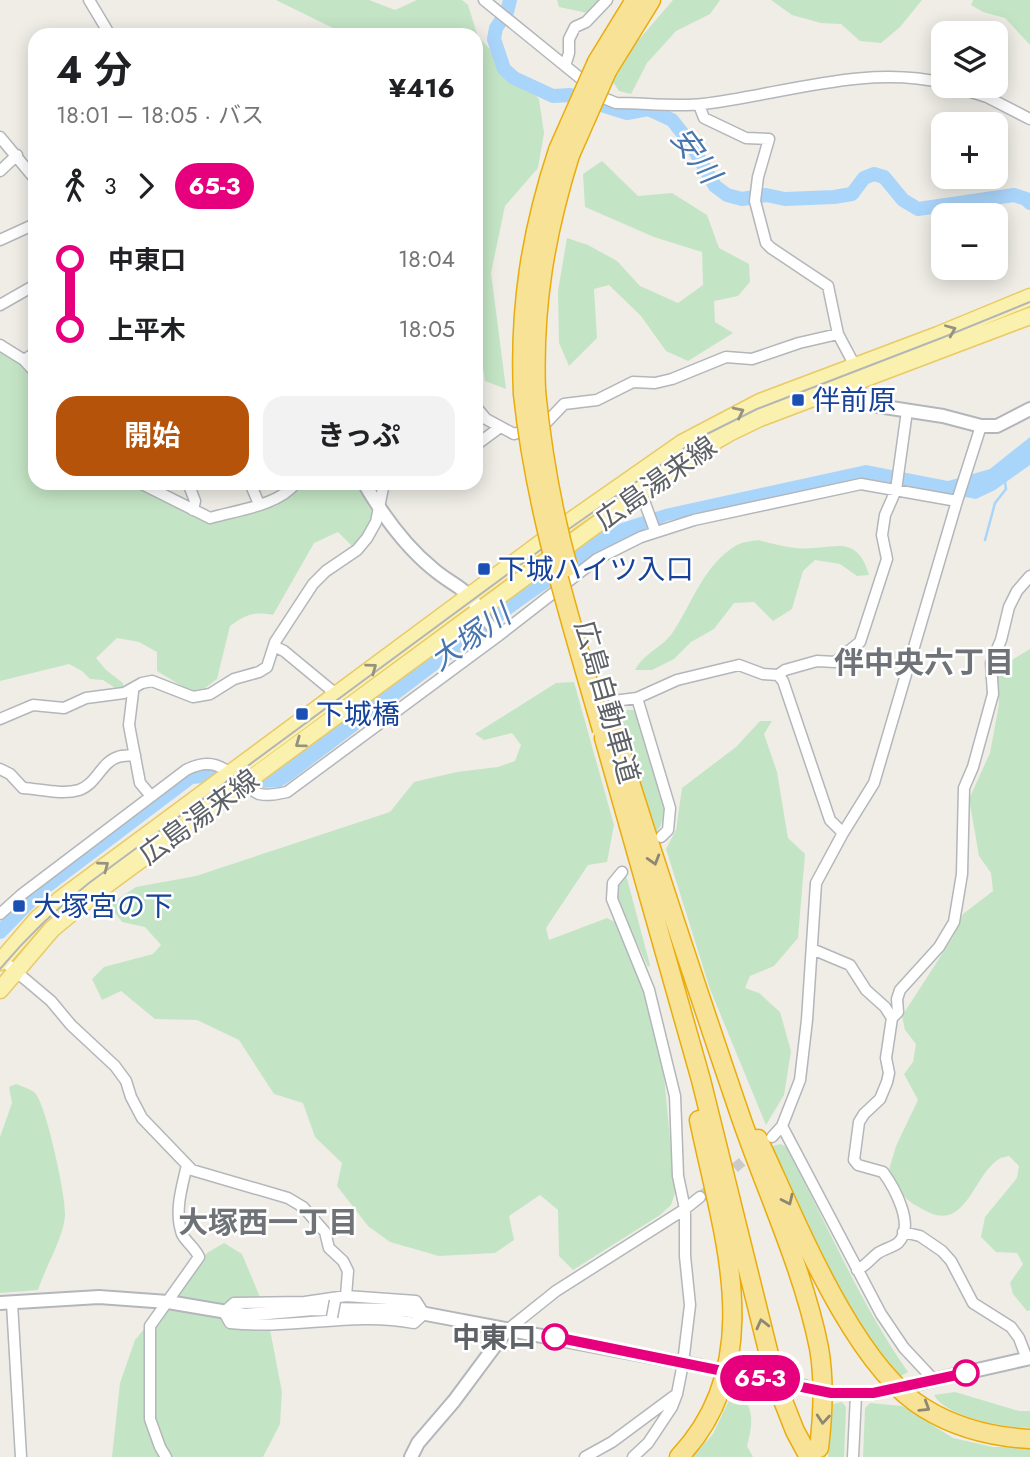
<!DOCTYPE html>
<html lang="ja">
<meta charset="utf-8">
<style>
:root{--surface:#fff;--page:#f2f2f2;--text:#202124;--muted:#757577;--accent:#b45309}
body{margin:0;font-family:Jost,"Noto Sans JP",sans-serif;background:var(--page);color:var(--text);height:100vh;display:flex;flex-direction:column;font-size:26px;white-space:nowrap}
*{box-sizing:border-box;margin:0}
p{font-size:23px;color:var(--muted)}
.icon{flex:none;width:38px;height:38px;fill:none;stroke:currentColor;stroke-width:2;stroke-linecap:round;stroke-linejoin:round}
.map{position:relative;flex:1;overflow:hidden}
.drawer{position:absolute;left:28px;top:28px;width:455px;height:462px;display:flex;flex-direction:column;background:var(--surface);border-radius:21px;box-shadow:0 4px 18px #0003}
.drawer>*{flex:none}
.badge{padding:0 14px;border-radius:23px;font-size:24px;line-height:46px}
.tools{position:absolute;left:931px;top:21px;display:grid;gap:14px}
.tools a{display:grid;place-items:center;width:77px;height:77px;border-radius:14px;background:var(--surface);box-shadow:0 4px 18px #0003;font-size:35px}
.map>.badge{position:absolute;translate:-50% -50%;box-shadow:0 0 0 4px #fff}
.legs{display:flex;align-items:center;gap:10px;height:77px;padding:0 28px;font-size:23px}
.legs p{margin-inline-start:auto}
.overview{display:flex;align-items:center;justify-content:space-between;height:119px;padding:0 28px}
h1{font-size:38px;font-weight:700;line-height:52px}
.action{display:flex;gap:14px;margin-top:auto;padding:14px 28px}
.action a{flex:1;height:80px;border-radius:21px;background:var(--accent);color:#fff;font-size:28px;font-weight:700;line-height:80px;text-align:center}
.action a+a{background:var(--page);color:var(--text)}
ul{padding:0 28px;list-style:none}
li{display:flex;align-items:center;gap:24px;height:70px;font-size:26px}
li i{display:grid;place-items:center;width:10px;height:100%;margin:0 9px;background:currentColor}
li i::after{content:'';width:18px;height:18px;margin:-9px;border:5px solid;border-radius:50%;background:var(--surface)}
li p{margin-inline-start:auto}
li:first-child i{background:linear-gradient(#0000 50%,currentColor 0)}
li:last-child i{background:linear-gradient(currentColor 50%,#0000 0)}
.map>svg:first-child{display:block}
.green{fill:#c4e5c5}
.water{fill:#aad5fb}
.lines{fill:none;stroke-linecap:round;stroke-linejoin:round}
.stream{stroke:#aad5fb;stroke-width:2.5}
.river{stroke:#aad5fb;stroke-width:14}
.minor-tunnel{stroke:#cbcac6;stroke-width:10;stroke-dasharray:10 5;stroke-linecap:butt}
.tertiary-tunnel{stroke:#cbcac6;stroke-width:12;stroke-dasharray:12 6;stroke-linecap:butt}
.minor-casing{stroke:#b3b6ba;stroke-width:13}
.tertiary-casing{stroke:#b3b6ba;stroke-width:16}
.primary-casing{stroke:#eaca64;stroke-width:19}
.motorway-casing{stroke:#e9ac0c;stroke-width:21}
.minor{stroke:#fff;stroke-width:10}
.tertiary{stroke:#fff;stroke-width:12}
.primary{stroke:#fbf1af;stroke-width:16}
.motorway{stroke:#f7e295;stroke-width:18}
.tram{stroke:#b4b5b5;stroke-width:2}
.minor-bridge-casing{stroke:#b3b6ba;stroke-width:13;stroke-linecap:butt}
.motorway-bridge-casing{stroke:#e9ac0c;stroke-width:21;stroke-linecap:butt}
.minor-bridge{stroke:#fff;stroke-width:10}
.motorway-bridge{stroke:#f7e295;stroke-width:18}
.oneway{stroke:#95937f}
.oneway2{stroke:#8c8873}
.line-1-casing{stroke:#fff;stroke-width:16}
.line-1{stroke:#e6007e;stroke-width:10}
.transit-dot{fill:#1a4fb4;stroke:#fff;stroke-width:2.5}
.stop-1-dot{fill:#fff;stroke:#e6007e;stroke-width:3.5}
.labels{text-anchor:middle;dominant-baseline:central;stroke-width:5;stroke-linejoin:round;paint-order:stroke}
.transit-label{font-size:28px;fill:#164399;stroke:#fff;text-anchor:start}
.street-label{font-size:28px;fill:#5e6165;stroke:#fff}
.stop-label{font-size:28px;font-weight:bold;fill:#5e6165;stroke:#fff;text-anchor:end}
.water-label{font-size:30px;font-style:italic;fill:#4775ad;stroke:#fff}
.neighbourhood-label{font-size:30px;font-weight:bold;fill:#6f7377;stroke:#fff}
</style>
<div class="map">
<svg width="1030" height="1457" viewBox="0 0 1030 1457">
<rect width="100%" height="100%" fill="#efede6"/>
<!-- green -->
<path class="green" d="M276 0H369L395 10 417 0H462L468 5 478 37 539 99 544 133 538 168 505 206 491 273 506 389 485 381 480 349 482 327 476 318V35H419L413 28 396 35H347Z
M557 0H599L587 13 559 7Z
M673 0H720L710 14 676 31 647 63 631 94 619 91 613 82 636 43Z
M771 0H922L900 27 881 43 860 41 841 24 821 23 792 15Z
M973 0H1030V45L1005 18 983 12 971 5Z
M602 161 638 196 672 193 707 215 719 248 749 264 750 282 738 296 714 301 715 322 733 333 688 361 666 351 641 316 609 285 594 289 597 338 569 366 559 343 558 291 567 238 588 245 617 261 640 286 678 303 703 285 702 252 654 237 585 207 583 174Z
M0 350 21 363 35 378V483H135L139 487 210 521 276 506 292 496 305 483H356L373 514 362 535 352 546 338 532 314 543 273 615C254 611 245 615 230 626L217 679 205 688 190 691 157 671V652L139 642 117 638 96 658 106 670 123 683V687L115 688 103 680 90 679 82 671 69 664 0 681Z
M758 540C771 543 784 547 796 548 830 552 856 530 869 575L857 576 840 564 815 560 803 571 792 609 773 621 754 602 734 603 714 629 691 642 674 659 652 670H635C644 653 663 647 673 632 693 602 704 564 737 545 743 542 752 541 758 540Z
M1030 649V1310L1027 1311 1013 1294 1010 1283 1023 1264 1017 1253 996 1252 981 1237 985 1217 1017 1178 1019 1166 1009 1156C1006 1157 1002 1157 999 1159 974 1174 966 1231 928 1212 901 1198 903 1196 889 1170L896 1146 918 1100 904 1074 913 1062 916 1044 905 1030 902 1016 953 937 963 914 993 891 991 873 979 856 969 799 990 753 999 704 997 679 1005 664Z
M574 682 614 825 607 862 588 865 546 928 549 940 607 918 617 923 645 989 664 1075 675 1193 671 1205 660 1215 573 1270 559 1256 558 1210 540 1195 509 1216 514 1240 495 1253 439 1256 390 1242 368 1226 337 1186 342 1163 315 1137 303 1103 274 1094 239 1040 197 1020 155 1019 121 991 102 1000 92 979 104 967 153 954 161 945 145 927 122 922 109 905 136 887 196 876 390 812 414 782 457 772 498 767 515 761 521 745 512 733 484 740 475 734 556 683Z
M618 710H635L639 716 666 807 661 825 655 835Z
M760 721H772L764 734 777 772 788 838 805 854 798 938 774 966 750 976 745 988 759 993 780 1012 791 1051 784 1095 766 1125 710 989 666 849 676 830 682 788 736 747Z
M626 875 650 965 648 967 618 901V885Z
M16 1084C21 1086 31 1089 35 1093 46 1104 66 1196 65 1214 65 1235 45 1268 38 1290L0 1293V1137L12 1103 9 1087Z
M781 1144 786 1147C826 1221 859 1302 908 1372L901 1376C842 1311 808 1224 772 1146Z
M224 1243 242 1254 267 1314 282 1392 280 1424 263 1457H112L120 1383 135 1340 207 1253Z
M955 1392 1019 1411H1030V1428C1007 1428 945 1417 934 1395Z
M742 1396C755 1412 752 1426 747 1446L753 1457H692L713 1434 730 1398Z
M842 1402 846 1407 844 1457H828L833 1404Z
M870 1403 902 1406 953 1438 993 1447H1030V1457H863L865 1408Z"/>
<!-- water -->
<path class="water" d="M1030 437V465L995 490 976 499 875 480 855 481 667 521 600 552 522 606 293 779 281 787 262 788 274 769 606 528 665 509 866 465 948 481 990 469Z"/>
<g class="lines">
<!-- stream -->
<path class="stream" d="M985 540 995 503 1006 489 1005 482"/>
<!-- river -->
<path class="river" d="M510 0 507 12 496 28 494 39 504 69 514 78 553 96 570 95 627 113 648 109 672 120 691 144 715 186 727 195 742 199 766 195 785 199 834 197 852 194 864 178 874 174 884 177 903 200 918 209 1014 195 1026 199 1030 203
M0 932 39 892 191 777C218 772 263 789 284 774"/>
<!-- minor-tunnel -->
<path class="minor-tunnel" d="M700 1197 755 1151"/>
<!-- tertiary-tunnel -->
<path class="tertiary-tunnel" d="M700 1366 793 1384
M873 1393 904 1387"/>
<!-- minor casing -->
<g class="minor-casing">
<path id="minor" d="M89 0 110 35
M484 0 606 99 616 103C644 103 675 107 703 104 779 95 867 64 943 83
M565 66 569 53V39L575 27 586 22 607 0
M952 86 987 97 1030 119
M699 105 704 118 746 138 769 139 758 177 755 201 766 243 771 248 828 286 838 334 855 366
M0 137 35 179
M0 171 17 155
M0 240 35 224
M0 305 35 285
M0 345 24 360 35 372
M24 360 35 353
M476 407 486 419 514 434 545 424 564 404 597 400 633 382 655 383 672 379 726 357 752 359 799 343 838 334
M476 445 499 428
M140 483 210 518C237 510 278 506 296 483
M188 483 195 501 193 510
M250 483 259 504
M639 487 654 528 657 531
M480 611 498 636
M274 646 284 651 336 694
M778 675 785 670 817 661 835 662 860 642 887 559 882 535 885 515 896 490 907 411
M132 689 133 692 129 725 140 783 151 796
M637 698 670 808 668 830 661 837
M614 701 637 698 677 680 739 665 763 674 778 675 783 681 830 820 843 833
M0 719 33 705 64 708 86 698 124 693 142 683 152 681 193 697 210 694 234 679 259 672 267 667 275 642 313 584 326 571 357 550 367 538 376 522 384 483
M0 769 10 774 23 788C40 789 62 795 79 790 97 784 101 762 118 757 123 755 130 756 135 755
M622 872 613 883 612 899 649 990 675 1096 678 1176 685 1209V1256L690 1305 683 1363 677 1394 672 1407 648 1443 633 1457
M0 914 21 895 186 770C213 756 224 768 245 785 250 788 254 792 259 794 269 796 277 794 287 792L498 636 597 559 641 537 694 520 861 484 957 501
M812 949 850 965 866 990 885 1007 892 1018 886 1058 889 1073 887 1082 880 1099 864 1114 859 1122 854 1160 858 1165 883 1172C894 1187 916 1226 898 1243 893 1247 884 1249 878 1253 870 1259 867 1265 857 1270
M0 958 51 1001 71 1025 115 1066 126 1081 131 1097 142 1118 192 1170 288 1198 303 1207 325 1232 329 1248 343 1261 348 1271 346 1296
M892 1018 898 1012 897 999 900 990 939 947 954 922 962 874 964 788 973 767 993 694 991 663 1001 640 1009 607 1017 591 1030 576
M782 1126 881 1314 904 1348 934 1380
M772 1137 782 1126 800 1080 807 1020 816 883 843 833 874 783 957 501 981 426
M903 1232 920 1236 942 1251 951 1261 973 1303 1011 1327 1019 1338 1027 1359
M346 1296 416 1301 424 1314 414 1323C354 1311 291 1330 230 1323L224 1312 234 1303 305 1302Z
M12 1303 21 1457
M506 1331 556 1291 685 1209 700 1197
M166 1457 160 1447 150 1419V1326L199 1257C195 1248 186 1242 182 1234 174 1211 182 1187 187 1165
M585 1457 612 1442 674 1396
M853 1457 856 1395"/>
</g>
<!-- tertiary casing -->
<g class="tertiary-casing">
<path id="tertiary" d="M855 376 860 392 867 401 878 406 943 416 981 426H997L1030 409
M364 483C382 514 404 545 432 568 454 587 463 584 480 611
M0 1303 99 1297 168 1302 245 1315 313 1309 405 1310 700 1366
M793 1384 805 1387
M916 1384 1030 1358
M831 1393H873
M411 1457 418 1443 454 1401 506 1331"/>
</g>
<!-- primary casing -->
<g class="primary-casing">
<path id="primary" d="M0 962 38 918 62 898 569 522 682 443 760 402 938 335 1030 297
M0 990 52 929 98 891 691 455 729 433 760 418 1030 316"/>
</g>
<!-- motorway casing -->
<g class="motorway-casing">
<path id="motorway" d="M597 62 635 0
M607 71 651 0
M536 391C533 307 545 235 570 155
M523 394C519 307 531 232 558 150
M612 724C652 855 695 983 739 1112 765 1189 803 1268 819 1348 825 1382 823 1415 819 1448
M604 738 701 1080 776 1383 795 1431 809 1457
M758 1139C794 1215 852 1365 924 1408 956 1428 993 1437 1030 1439
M679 1457C770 1361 722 1233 699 1120"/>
</g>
<!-- minor -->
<use href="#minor" class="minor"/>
<!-- tertiary -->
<use href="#tertiary" class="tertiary"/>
<!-- primary -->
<use href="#primary" class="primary"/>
<!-- motorway -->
<use href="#motorway" class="motorway"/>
<!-- tram -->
<path class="tram" d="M0 969C27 937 56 909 89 883L569 529 699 438 757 409 944 337 1030 302"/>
<!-- minor-bridge casing -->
<g class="minor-bridge-casing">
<path id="minor-bridge" d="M332 1317 335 1301"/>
</g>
<!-- motorway-bridge casing -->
<g class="motorway-bridge-casing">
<path id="motorway-bridge" d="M558 150 597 62
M570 155 607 71
M536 391C542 451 552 509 568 567
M523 394C535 509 570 619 602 730"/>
</g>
<!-- minor-bridge -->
<use href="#minor-bridge" class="minor-bridge"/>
<!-- motorway-bridge -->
<use href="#motorway-bridge" class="motorway-bridge"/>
</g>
<!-- one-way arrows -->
<defs><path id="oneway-chevron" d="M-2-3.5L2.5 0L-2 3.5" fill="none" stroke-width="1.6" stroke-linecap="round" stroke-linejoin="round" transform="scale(1.75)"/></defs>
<g class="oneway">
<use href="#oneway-chevron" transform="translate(951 330) rotate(-23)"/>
<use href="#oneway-chevron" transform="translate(739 412) rotate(-26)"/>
<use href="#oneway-chevron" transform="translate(372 668) rotate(-36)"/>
<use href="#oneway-chevron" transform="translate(300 743) rotate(144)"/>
<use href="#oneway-chevron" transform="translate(104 866) rotate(-37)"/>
</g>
<g class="oneway2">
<use href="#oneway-chevron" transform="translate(654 860) rotate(73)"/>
<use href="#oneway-chevron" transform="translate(788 1200) rotate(65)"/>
<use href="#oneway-chevron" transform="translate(762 1324) rotate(-104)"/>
<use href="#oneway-chevron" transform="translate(925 1407) rotate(32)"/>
<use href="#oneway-chevron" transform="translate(823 1419) rotate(95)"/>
</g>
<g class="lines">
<!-- line-1 casing -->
<g class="line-1-casing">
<path id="line-1" d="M555 1337 831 1393H873L966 1373"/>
</g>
<!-- line-1 -->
<use href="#line-1" class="line-1"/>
</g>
<!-- markers -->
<g class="transit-dot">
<rect x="791" y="393" width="14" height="14" rx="3.5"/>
<rect x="477" y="562" width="14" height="14" rx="3.5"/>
<rect x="295" y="707" width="14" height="14" rx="3.5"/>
<rect x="12" y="899" width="14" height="14" rx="3.5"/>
</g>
<g class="stop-1-dot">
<circle cx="555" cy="1337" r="12"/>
<circle cx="966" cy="1373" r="12"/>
</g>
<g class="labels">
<!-- transit labels -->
<g class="transit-label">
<text x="812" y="400">伴前原</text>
<text x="498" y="569">下城ハイツ入口</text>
<text x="316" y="714">下城橋</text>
<text x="33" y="906">大塚宮の下</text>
</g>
<!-- street labels -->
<g class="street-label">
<text transform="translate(656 483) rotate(-35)">広島湯来線</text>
<text transform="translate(607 702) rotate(74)">広島自動車道</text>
<text transform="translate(199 817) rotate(-36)">広島湯来線</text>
</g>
<!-- stop labels -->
<g class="stop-label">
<text x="536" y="1337">中東口</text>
</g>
<!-- water labels -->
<g class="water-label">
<text transform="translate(696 155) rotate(54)">安川</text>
<text transform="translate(470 637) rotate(-35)">大塚川</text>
</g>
<!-- neighbourhood labels -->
<g class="neighbourhood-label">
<text x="924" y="662">伴中央六丁目</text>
<text x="268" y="1222">大塚西一丁目</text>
</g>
</g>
</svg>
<div class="tools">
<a><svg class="icon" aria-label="layers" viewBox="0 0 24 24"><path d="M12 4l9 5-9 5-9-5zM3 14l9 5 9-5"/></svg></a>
<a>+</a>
<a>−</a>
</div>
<b class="badge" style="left:760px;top:1378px;background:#e6007e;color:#fff">65-3</b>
<section class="drawer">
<div class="overview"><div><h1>4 分</h1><p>18:01 – 18:05 · バス</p></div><b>¥416</b></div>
<div class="legs"><svg class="icon" aria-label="walk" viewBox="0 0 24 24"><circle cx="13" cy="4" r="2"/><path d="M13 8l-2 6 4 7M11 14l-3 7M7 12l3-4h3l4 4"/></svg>3<svg class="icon" aria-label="forward" viewBox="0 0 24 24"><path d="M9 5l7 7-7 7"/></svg><b class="badge" style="background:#e6007e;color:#fff">65-3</b></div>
<ul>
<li><i style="color:#e6007e"></i><b>中東口</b><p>18:04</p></li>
<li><i style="color:#e6007e"></i><b>上平木</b><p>18:05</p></li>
</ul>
<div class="action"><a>開始</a><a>きっぷ</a></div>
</section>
</div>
